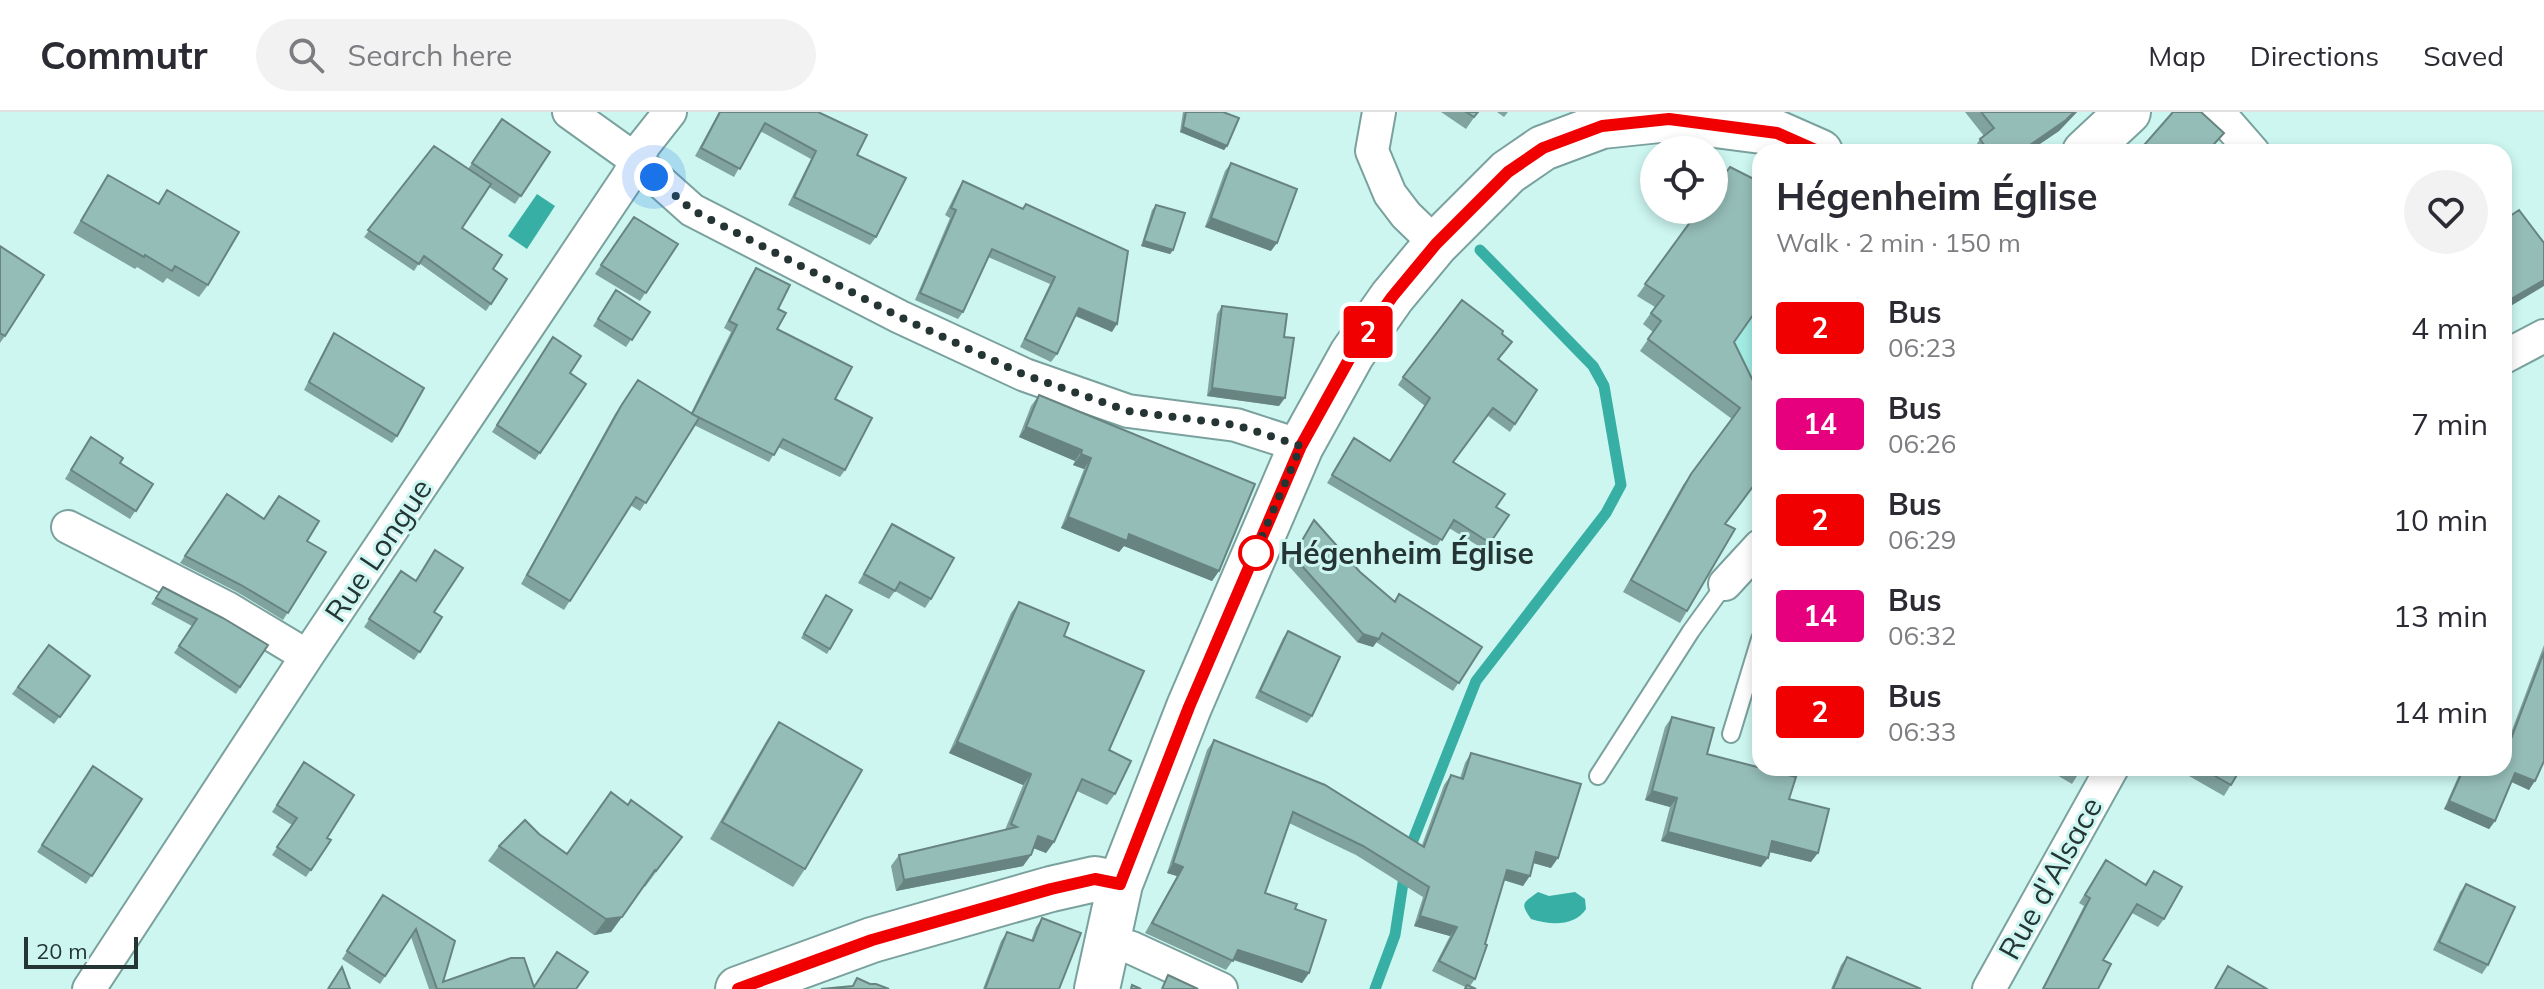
<!DOCTYPE html>
<meta charset="utf-8">
<style>
:root{--surface:#fff;--page:#f2f2f3;--text:#2b2b33;--muted:#7c7c81;--line:#e1e1e2}
body{margin:0;font-family:Mulish,sans-serif;background:var(--page);color:var(--text);height:100vh;display:flex;flex-direction:column;font-size:30px;white-space:nowrap}
*{box-sizing:border-box;margin:0}
p{font-size:26px;color:var(--muted)}
.icon{flex:none;width:44px;height:44px;fill:none;stroke:currentColor;stroke-width:2;stroke-linecap:round;stroke-linejoin:round}
.map{position:relative;flex:1;overflow:hidden}
.panel{position:absolute;left:1752px;top:32px;width:760px;height:632px;display:flex;flex-direction:column;background:var(--surface);border-radius:24px;box-shadow:0 4px 12px #0003}
.panel>*{flex:none}
.badge{padding:0 16px;border-radius:6px;font-size:28px;line-height:52px}
.controls{position:absolute;left:1640px;top:24px;display:grid;gap:16px}
.controls a{display:grid;place-items:center;width:88px;height:88px;border-radius:50%;background:var(--surface);box-shadow:0 4px 12px #0003;font-size:40px}
.scale{position:absolute;left:24px;bottom:20px;width:114px;box-sizing:border-box;padding-left:8px;border:4px solid #253534;border-top:0;font-size:22px;line-height:28px;white-space:nowrap;color:#253534;-webkit-text-stroke:6px #cdf6f1;paint-order:stroke}
.you{position:absolute;width:40px;height:40px;margin:-20px;border:6px solid #fff;border-radius:50%;background:#1a73e8;box-shadow:0 0 0 12px #1a73e833}
.map>.badge{position:absolute;translate:-50% -50%;box-shadow:0 0 0 4px #fff}
.round{display:grid;place-items:center;flex:none;width:84px;height:84px;border-radius:42px;background:var(--page)}
.headline{display:flex;align-items:center;justify-content:space-between;height:136px;padding:0 24px}
h1{font-size:38px;font-weight:700;line-height:60px}
ul{padding:0;list-style:none}
li{display:flex;align-items:center;gap:24px;height:96px;padding:0 24px}
li div{flex:1}
li b{display:block;font-size:30px}
li em{font-style:normal}
li .badge{min-width:88px;font-weight:700;text-align:center}
header{display:flex;align-items:center;gap:48px;box-sizing:border-box;height:112px;padding:0 40px;background:var(--surface);border-bottom:2px solid var(--line)}
header strong{font-size:38px}
nav{display:flex;gap:44px;margin-inline-start:auto;font-size:28px}
.search{width:560px;height:72px;background:var(--page);display:flex;align-items:center;gap:20px;box-sizing:border-box;padding:0 28px;border-radius:44px;color:var(--muted);font-size:30px}
.map>svg:first-child{display:block}
.green{fill:#a2ece4}
.water{fill:#37afa5}
.lines{fill:none;stroke-linecap:round;stroke-linejoin:round}
.stream{stroke:#37afa5;stroke-width:11}
.lane-casing{stroke:#7aa19d;stroke-width:20}
.street-casing{stroke:#7aa19d;stroke-width:36}
.secondary-casing{stroke:#7aa19d;stroke-width:48}
.lane{stroke:#fff;stroke-width:16}
.street{stroke:#fff;stroke-width:32}
.secondary{stroke:#fff;stroke-width:44}
.wall{fill:#80a39e}
.shaded-wall{fill:#688481}
.building{fill:#95bdb8;stroke:#688481;stroke-width:2}
.line-casing{stroke:#fff;stroke-width:18}
.line{stroke:#f00000;stroke-width:12}
.walk{stroke:#253534;stroke-width:8;stroke-dasharray:0 14.4}
.stop-dot{fill:#fff;stroke:#f00000;stroke-width:4}
.labels{text-anchor:middle;dominant-baseline:central;stroke-width:6;stroke-linejoin:round;paint-order:stroke}
.street-label{font-size:30px;fill:#253534;stroke:#cdf6f1}
.stop-label{font-size:30px;font-weight:bold;fill:#253534;stroke:#cdf6f1;text-anchor:start}
</style>
<header>
<strong>Commutr</strong>
<div class="search"><svg class="icon" aria-label="search" viewBox="0 0 24 24"><circle cx="10" cy="10" r="6"/><path d="M15 15l6 6"/></svg>Search here</div>
<nav><a>Map</a><a>Directions</a><a>Saved</a></nav>
</header>
<div class="map">
<svg width="2544" height="877" viewBox="0 0 2544 877">
<rect width="100%" height="100%" fill="#cdf6f1"/>
<!-- green -->
<path class="green" d="M1760 193V281L1748 298 1727 240Z"/>
<!-- water -->
<path class="water" d="M537 82 555 94 527 137 508 124Z
M1538 780 1549 784 1575 780 1585 787 1586 797C1574 815 1550 813 1531 807 1519 790 1524 791 1538 780Z"/>
<g class="lines">
<!-- stream -->
<path class="stream" d="M1408 741 1476 569 1606 401 1621 373 1604 274 1593 254 1480 138
M1375 877 1395 823 1405 758"/>
<!-- lane casing -->
<g class="lane-casing">
<path id="lane" d="M1731 622 1760 527
M1598 664 1691 519 1725 472"/>
</g>
<!-- street casing -->
<g class="street-casing">
<path id="street" d="M569 0 636 48 692 98 900 205 1025 263 1128 299 1236 313 1301 334
M1379 0 1372 39 1390 82 1406 103 1436 132
M2218 0 2253 40
M2504 245 2544 224
M68 415 227 496 307 544
M1725 472 1760 434
M1107 829 1132 836 1221 877
M89 877 307 544 628 65 644 33 670 0
M1989 877 2112 656"/>
</g>
<!-- secondary casing -->
<g class="secondary-casing">
<path id="secondary" d="M2085 40 2128 0
M738 877 872 828 1051 777 1095 767 1120 772
M1097 877 1120 772 1189 595 1301 334 1352 242 1392 185 1436 132 1508 60 1543 36 1602 14 1669 7 1777 21 1820 40"/>
</g>
<!-- lane -->
<use href="#lane" class="lane"/>
<!-- street -->
<use href="#street" class="street"/>
<!-- secondary -->
<use href="#secondary" class="secondary"/>
</g>
<!-- wall -->
<path class="wall" d="M719 0H818L876 125 870 133 788 93 811 47 760 19 734 65 695 44Z
M1183 0H1223L1227 34 1224 38 1180 20Z
M1441 0H1478L1466 17Z
M1497 0H1508L1504 5Z
M1965 0H2077L2059 19 2028 40H1975L1973 38 1980 27 1984 24Z
M502 7 550 40 515 92 489 75 462 116 493 157 507 167 486 199 419 151 414 159 364 125 434 34 468 57Z
M1231 51 1271 139 1205 115 1225 59Z
M108 63 157 92 167 78 208 173 199 185 167 166 163 171 137 155 135 157 73 121Z
M963 69 1022 97 1026 92 1112 220 1075 204 1057 242 1051 250 1020 235 1050 172 988 145 963 200 958 207 915 188 950 106 945 103 958 77Z
M1156 93 1173 138 1170 142 1141 134 1152 98Z
M1699 98 1734 230 1760 283 1725 412 1687 499 1680 511 1623 480 1683 373 1732 307 1640 239 1653 220 1643 212 1655 195 1637 184Z
M634 105 678 132 640 189 595 162Z
M0 134 5 224 0 231Z
M756 156 778 197 777 217 835 287 845 358 840 365 778 335 769 350 694 313 640 399 630 393 564 498 521 472 615 302 638 268 691 301 731 220 724 216 751 163Z
M616 178 650 200 626 235 593 214Z
M1222 194 1284 225 1279 294 1207 284 1217 202Z
M334 221 397 324 392 331 304 278 329 229Z
M1502 222 1512 230 1498 248 1537 278 1510 320 1488 304 1453 350 1496 395 1509 403 1485 438 1449 416 1436 435 1327 371 1354 326 1390 349 1425 294 1398 273 1403 265Z
M553 225 570 261 586 272 535 348 492 320Z
M1039 283 1219 459 1212 469 1124 434 1119 440 1061 416 1084 357 1073 353 1075 349 1019 325 1031 294Z
M85 334 120 351 153 372 130 407 65 367Z
M227 382 263 407 307 429 326 440 283 508 237 480 180 451Z
M1314 408 1360 460 1394 489 1399 482 1482 535 1453 579 1376 530 1373 535 1357 530 1287 452Z
M892 412 931 487 925 496 895 479 889 487 858 471Z
M401 459 434 500 442 505 414 548 364 515Z
M163 475 268 533 236 582 174 541 192 514 151 492Z
M823 487 830 537 827 542 801 526Z
M1019 490 1064 524 1109 638 1115 682 1107 693 1077 679 1054 730 1046 741 1033 736 1031 743 1023 754 896 779 891 754 899 743 1005 718 1023 673 949 641 1011 501Z
M1288 519 1312 604 1307 611 1255 586 1283 526Z
M49 533 90 564 54 612 12 582Z
M2544 533V649L2529 678 2511 670 2495 709 2489 717 2444 697 2462 656H2504L2509 626Z
M1672 605 1707 642 1789 687 1811 750 1770 740 1761 755 1661 729 1670 695 1645 688 1665 615Z
M779 610 805 757 793 775 710 727 767 628Z
M1214 628 1422 733 1444 673 1451 663 1460 666 1465 651 1471 641 1551 756 1533 751 1523 774 1504 768 1475 867 1470 874 1476 877H1464L1465 875 1432 859 1450 824 1414 814 1423 785 1356 743 1289 711 1265 781 1295 797 1309 861 1302 871 1233 848 1226 858 1145 821 1177 764 1167 761 1207 638Z
M304 650 327 726 331 728 306 765 272 743 292 713 272 700Z
M93 654 142 687 86 772 37 740Z
M2045 656H2082L2072 672Z
M2175 656H2241L2224 684Z
M628 693 682 725 645 775 644 774 611 820 594 823 488 749 499 734 539 722 567 742Z
M2106 748 2145 772 2154 759 2164 807 2158 815 2132 801 2103 848 2098 877H2042L2084 794 2079 791Z
M2466 772 2488 853 2482 862 2433 838 2460 780Z
M383 783 455 829 443 870 576 877H429L411 825 380 872 342 847Z
M1042 806 1059 877H983L1001 829 1007 820 1031 829 1036 815Z
M1847 845 1921 877H1831L1841 853Z"/>
<!-- shaded-wall -->
<path class="shaded-wall" d="M2074 0H2077L2059 19 2028 40H2020Z
M1183 15 1227 34 1224 38 1180 20Z
M1211 106 1277 131 1271 139 1205 115Z
M1144 129 1173 138 1170 142 1141 134Z
M2544 168V174L2504 198V191Z
M1079 196 1117 212 1112 220 1074 203Z
M1212 276 1285 286 1279 294 1207 284Z
M1026 315 1082 338 1075 349 1019 325Z
M1081 342 1091 346 1084 357 1073 353Z
M1068 405 1129 422 1219 459 1212 469 1124 434 1119 440 1061 416Z
M1363 522 1379 527 1373 535 1357 530Z
M957 630 1031 662 1023 673 949 641Z
M2515 661 2535 669 2529 678 2510 669Z
M1652 679 1677 686 1670 695 1645 688Z
M2449 689 2495 709 2489 717 2444 697Z
M1668 720 1768 746 1761 755 1661 729Z
M1038 724 1054 730 1046 741 1031 735Z
M1772 729 1818 741 1811 750 1765 739Z
M1536 740 1558 746 1551 756 1530 750Z
M1031 743 1023 754 896 779 904 768Z
M1173 751 1183 755 1177 764 1167 761Z
M1507 758 1530 764 1523 774 1500 767Z
M1420 804 1457 815 1450 824 1414 814Z
M622 805 611 820 594 823 606 807Z
M1238 838 1309 861 1302 871 1232 847Z"/>
<!-- building -->
<path class="building" d="M720 0H818L867 23 857 43 906 66 876 125 794 85 816 39 765 11 740 57 701 36Z
M1186 0H1223L1239 6 1227 34 1183 15Z
M1466 0H1478L1474 5Z
M1981 0H2074L2066 8 2020 40H1989L1980 27 1994 16Z
M2173 0H2201L2224 21 2207 40H2138Z
M502 7 550 40 521 84 472 51Z
M434 34 491 72 462 116 502 143 493 157 507 167 491 192 424 144 419 152 368 118Z
M1231 51 1297 77 1277 131 1211 106Z
M1730 55 1760 70V193L1734 230 1760 283V365L1725 412 1735 417 1687 499 1631 468 1691 362 1740 296 1648 227 1661 209 1651 201 1664 184 1645 172 1699 98H1714V77Z
M108 63 159 92 167 78 239 120 208 173 175 154 172 159 145 143 144 145 81 109Z
M963 69 1023 97 1026 92 1128 139 1117 212 1079 196 1057 242 1025 227 1055 165 992 137 963 200 920 181 956 98 951 96Z
M1156 93 1185 101 1173 138 1144 129Z
M2519 98 2544 131V168L2504 191V108Z
M634 105 678 132 646 181 601 153Z
M0 134 44 163 5 224 0 221Z
M756 156 790 173 778 197 786 201 777 217 852 255 835 287 872 306 845 358 783 327 774 343 692 302 737 213 729 209Z
M616 178 650 200 632 228 598 207Z
M1462 188 1503 219 1502 222 1512 230 1498 247 1537 278 1515 312 1493 296 1453 350 1505 382 1496 395 1509 403 1490 431 1454 408 1442 428 1332 363 1354 326 1390 349 1430 286 1403 265Z
M1222 194 1287 202 1284 225 1294 226 1285 286 1212 276Z
M334 221 424 276 397 324 309 270Z
M553 225 581 244 570 261 586 272 540 341 497 313Z
M638 268 699 306 646 391 636 385 570 489 527 463 621 294Z
M1039 283 1255 372 1219 459 1129 422 1127 429 1068 405 1091 346 1081 342 1082 338 1026 315Z
M91 325 123 346 120 351 153 372 136 399 71 358Z
M227 382 264 407 279 384 319 409 307 429 326 440 288 501 241 473 185 444Z
M1314 408 1360 460 1395 490 1399 482 1482 535 1459 571 1382 521 1379 527 1363 522 1293 444Z
M892 412 954 446 931 487 900 470 895 479 864 462Z
M435 438 463 456 434 500 442 505 420 540 369 507 401 459 416 469Z
M163 475 223 506 268 533 240 575 179 534 197 507 156 486Z
M826 483 852 498 830 537 804 522Z
M1019 490 1069 511 1064 524 1144 559 1109 638 1131 649 1115 682 1082 667 1054 730 1038 724 1031 743 904 768 899 743 1017 715 1011 712 1031 662 957 630Z
M1288 519 1340 545 1312 604 1260 579Z
M49 533 90 564 60 605 18 575Z
M2544 540V649L2535 669 2515 661 2495 709 2449 689 2464 656H2504V624L2511 627Z
M1672 605 1714 616 1707 642 1796 665 1789 687 1829 697 1818 741 1772 729 1768 746 1668 720 1677 686 1652 679Z
M779 610 862 658 805 757 722 710Z
M1214 628 1325 673 1424 735 1451 663 1463 667 1471 641 1581 672 1558 746 1536 740 1530 764 1507 758 1485 832 1487 833 1475 867 1439 849 1457 815 1420 804 1429 775 1363 734 1293 700 1265 781 1297 792 1295 797 1326 808 1309 861 1238 838 1233 849 1152 811 1183 755 1173 751Z
M304 650 354 683 327 726 331 728 311 758 277 735 297 706 277 693Z
M93 654 142 687 92 764 42 733Z
M2071 656H2082L2079 661Z
M2201 656H2241L2231 673Z
M611 680 628 693 631 688 682 725 656 759 655 758 622 805 606 807 499 734 525 708 539 722 567 742Z
M2106 748 2146 773 2154 759 2182 775 2164 807 2137 792 2103 848 2111 852 2098 877H2043L2090 786 2085 783Z
M2466 772 2515 795 2488 853 2439 830Z
M383 783 455 829 443 870 511 846H524L534 875 557 840 588 860 576 877H437L416 817 385 864 347 839Z
M1042 806 1081 821 1059 877H985L1007 820 1033 829Z
M1847 845 1921 877H1833Z
M2228 854 2267 877H2215Z
M342 855 350 877H328Z
M1168 863 1198 877H1162Z
M857 866 870 872H876L889 877H821L853 874Z
M1132 873 1141 877H1131Z
M1467 873 1476 877H1465Z"/>
<g class="lines">
<!-- line casing -->
<g class="line-casing">
<path id="line" d="M738 877 872 828 1051 777 1095 767 1120 772 1189 595 1301 334 1352 242 1392 185 1436 132 1508 60 1543 36 1602 14 1669 7 1777 21 1820 40"/>
</g>
<!-- line -->
<use href="#line" class="line"/>
<!-- walk -->
<path class="walk" d="M654 65 692 98 900 205 1025 263 1128 299 1236 313 1301 334 1251 450 1256 441"/>
</g>
<!-- markers -->
<circle class="stop-dot" cx="1256" cy="441" r="16"/>
<g class="labels">
<!-- street labels -->
<g class="street-label">
<text transform="translate(378 438) rotate(-56)">Rue Longue</text>
<text transform="translate(2050 766) rotate(-61)">Rue d'Alsace</text>
</g>
<!-- stop labels -->
<g class="stop-label">
<text x="1280" y="441">Hégenheim Église</text>
</g>
</g>
</svg>
<div class="controls">
<a><svg class="icon" aria-label="locate" viewBox="0 0 24 24"><circle cx="12" cy="12" r="6"/><path d="M12 2v4M12 18v4M2 12h4M18 12h4"/></svg></a>
</div>
<div class="scale">20 m</div>
<div class="you" style="left:654px;top:65px"></div>
<b class="badge" style="left:1368px;top:220px;background:#f00000;color:#fff">2</b>
<section class="panel">
<div class="headline"><div><h1>Hégenheim Église</h1><p>Walk · 2 min · 150 m</p></div><a class="round"><svg class="icon" aria-label="heart" viewBox="0 0 24 24"><path d="M12 20l-8-8c-3-5 5-10 8-4 3-6 11-1 8 4z"/></svg></a></div>
<ul>
<li><span class="badge" style="background:#f00000;color:#fff">2</span><div><b>Bus</b><p>06:23</p></div><em>4 min</em></li>
<li><span class="badge" style="background:#e6007e;color:#fff">14</span><div><b>Bus</b><p>06:26</p></div><em>7 min</em></li>
<li><span class="badge" style="background:#f00000;color:#fff">2</span><div><b>Bus</b><p>06:29</p></div><em>10 min</em></li>
<li><span class="badge" style="background:#e6007e;color:#fff">14</span><div><b>Bus</b><p>06:32</p></div><em>13 min</em></li>
<li><span class="badge" style="background:#f00000;color:#fff">2</span><div><b>Bus</b><p>06:33</p></div><em>14 min</em></li>
</ul>
</section>
</div>
